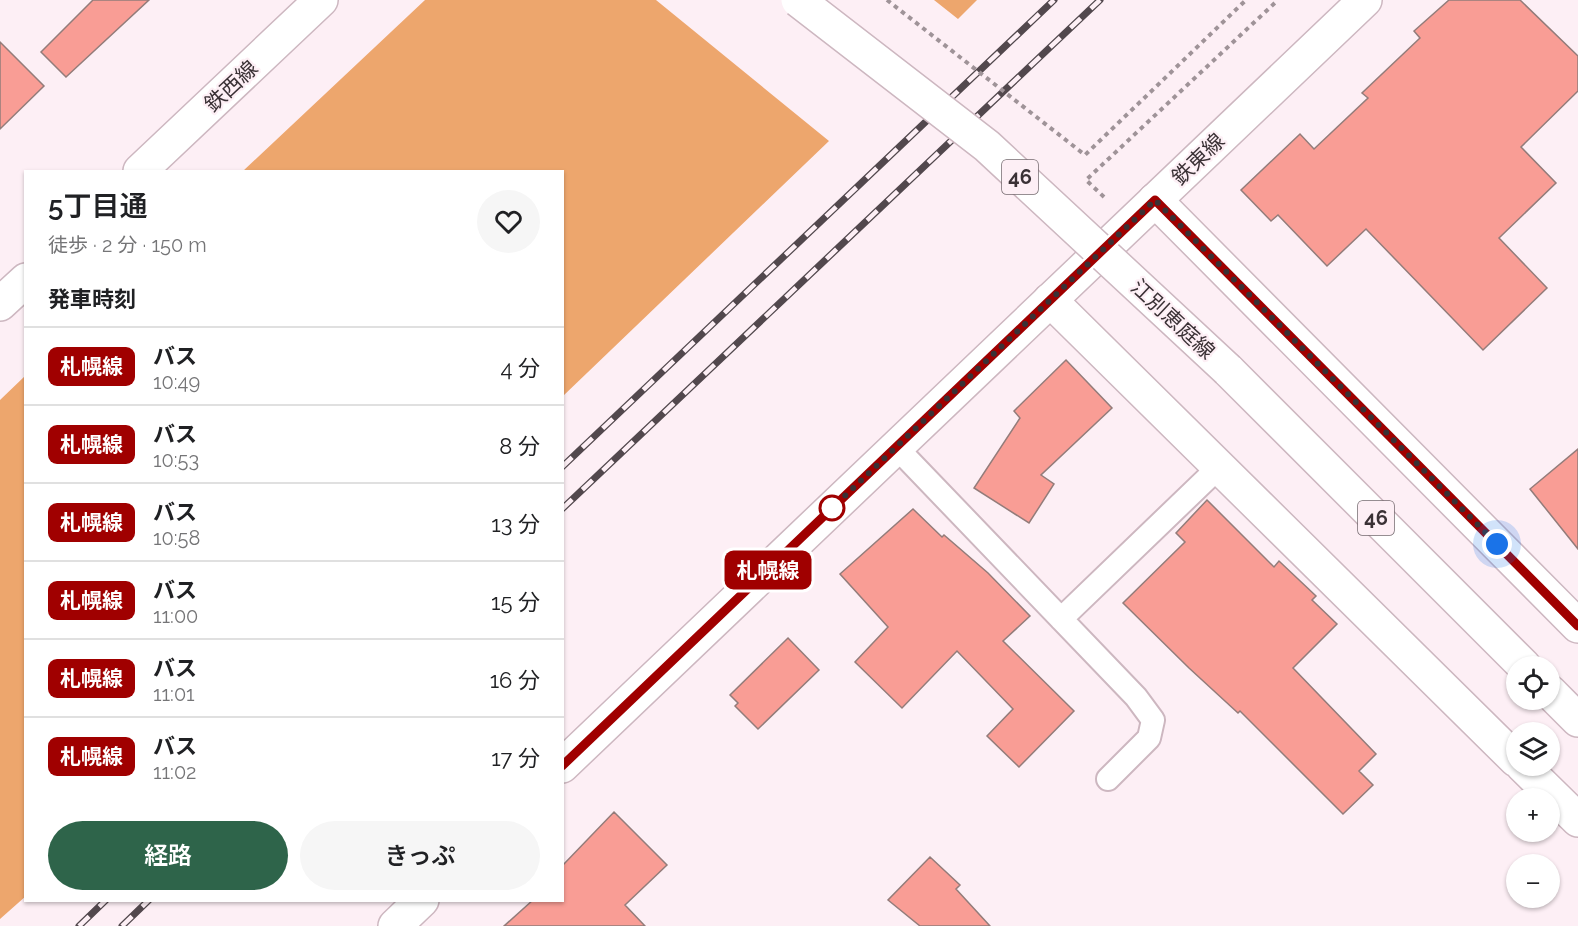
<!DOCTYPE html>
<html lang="ja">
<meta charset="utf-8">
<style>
:root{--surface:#fff;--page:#f6f6f6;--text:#202124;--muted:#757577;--line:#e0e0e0;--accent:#2e644a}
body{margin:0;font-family:Raleway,"Noto Sans JP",sans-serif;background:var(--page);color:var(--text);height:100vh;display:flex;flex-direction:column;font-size:22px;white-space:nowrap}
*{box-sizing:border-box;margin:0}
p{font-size:20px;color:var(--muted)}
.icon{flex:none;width:33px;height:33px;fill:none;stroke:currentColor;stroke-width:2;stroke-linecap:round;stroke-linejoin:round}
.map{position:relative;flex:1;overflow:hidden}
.drawer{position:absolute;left:24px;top:170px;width:540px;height:732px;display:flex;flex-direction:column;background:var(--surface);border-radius:0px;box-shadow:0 2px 4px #0004}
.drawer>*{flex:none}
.badge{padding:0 12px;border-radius:9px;font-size:21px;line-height:39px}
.fabs{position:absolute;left:1506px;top:656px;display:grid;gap:12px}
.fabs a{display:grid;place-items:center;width:54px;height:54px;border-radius:50%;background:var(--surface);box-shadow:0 2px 4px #0004;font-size:30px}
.you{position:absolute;width:30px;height:30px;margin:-15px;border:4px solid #fff;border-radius:50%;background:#1a73e8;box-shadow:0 0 0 9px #1a73e833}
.map>.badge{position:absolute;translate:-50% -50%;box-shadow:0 0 0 3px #fff}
h2{padding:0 24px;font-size:22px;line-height:54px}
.round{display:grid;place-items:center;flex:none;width:63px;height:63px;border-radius:32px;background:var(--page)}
.overview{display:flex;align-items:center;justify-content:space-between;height:102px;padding:0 24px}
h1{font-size:28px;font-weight:600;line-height:45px}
.primary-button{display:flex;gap:12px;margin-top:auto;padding:12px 24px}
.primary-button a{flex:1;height:69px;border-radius:36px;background:var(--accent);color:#fff;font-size:24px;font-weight:600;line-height:69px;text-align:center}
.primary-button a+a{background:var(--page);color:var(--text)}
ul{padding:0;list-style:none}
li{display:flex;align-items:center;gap:18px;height:78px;padding:0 24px;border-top:2px solid var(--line)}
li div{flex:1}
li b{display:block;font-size:22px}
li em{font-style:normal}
li .badge{min-width:66px;font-weight:700;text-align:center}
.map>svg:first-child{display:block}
.forest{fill:#eda66d}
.building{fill:#f99d95;stroke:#937c7a;stroke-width:1.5}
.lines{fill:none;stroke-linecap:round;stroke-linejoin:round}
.lane-casing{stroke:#cdb7c0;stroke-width:26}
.street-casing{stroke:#cdb7c0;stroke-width:36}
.secondary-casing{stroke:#cdb7c0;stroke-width:36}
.primary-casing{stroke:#cdb7c0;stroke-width:36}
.path{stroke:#9f9398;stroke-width:4;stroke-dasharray:4.5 4.5;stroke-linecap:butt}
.lane{stroke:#fff;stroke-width:22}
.street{stroke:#fff;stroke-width:33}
.secondary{stroke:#fff;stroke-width:33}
.primary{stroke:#fff;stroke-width:33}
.rail-casing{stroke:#52484d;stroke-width:7}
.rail{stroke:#fdeff5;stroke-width:4.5;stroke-dasharray:14;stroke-linecap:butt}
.primary-bridge-casing{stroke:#cdb7c0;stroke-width:36;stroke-linecap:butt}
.path-bridge{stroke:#9f9398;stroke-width:4;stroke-dasharray:4.5 4.5;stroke-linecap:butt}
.primary-bridge{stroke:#fff;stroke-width:33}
.line-casing{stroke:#fff;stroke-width:14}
.line{stroke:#a00000;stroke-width:9}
.walk{stroke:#3a3135;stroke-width:6;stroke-dasharray:0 10.8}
.stop-dot{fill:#fff;stroke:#a00000;stroke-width:3}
.labels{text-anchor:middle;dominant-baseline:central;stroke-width:4.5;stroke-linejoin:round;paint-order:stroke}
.shield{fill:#fdeff5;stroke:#746a6f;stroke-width:1.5}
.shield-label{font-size:20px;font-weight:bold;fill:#3a3135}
.street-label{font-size:21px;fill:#3a3135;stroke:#fdeff5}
</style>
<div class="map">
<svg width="1578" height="926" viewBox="0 0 1578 926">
<rect width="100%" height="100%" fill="#fdeff5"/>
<!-- forest -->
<path class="forest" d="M425 0H656L829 141 563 396 562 171H243Z
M934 0H977L958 19Z
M25 376 26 896 0 919V400Z"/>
<!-- building -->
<path class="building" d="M93 0H149L66 77 41 52Z
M1449 0H1520L1578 56V91L1521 147 1556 183 1499 238 1547 288 1483 350 1366 229 1327 266 1278 215 1271 221 1241 190 1300 134 1314 149 1368 98 1362 93 1420 38 1414 31Z
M0 42 44 86 0 129Z
M1066 360 1112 408 1041 475 1054 484 1029 523 974 488 1020 418 1014 411Z
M1578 449V549L1530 489Z
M1207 500 1274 567 1279 561 1316 596 1312 600 1337 624 1293 668 1376 754 1359 771 1373 785 1343 814 1240 711 1238 713 1189 668 1123 603 1185 542 1176 533Z
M913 509 942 537 944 535 988 573 1030 616 1003 641 1074 711 1019 767 987 736 1013 709 957 651 902 708 855 662 888 627 840 574Z
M788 638 819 670 758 729 735 706 738 703 730 695Z
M614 812 667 865 625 905 645 926H504L533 900H562V866Z
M930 857 960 885 956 889 990 926H920L888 900Z"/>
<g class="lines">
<!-- lane casing -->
<g class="lane-casing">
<path id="lane" d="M896 447 1136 697 1153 720 1149 738 1108 779
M1061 619 1219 467"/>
</g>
<!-- street casing -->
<g class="street-casing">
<path id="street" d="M1155 200 1578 626
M1050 300 1516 760
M1522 765 1578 820"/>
</g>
<!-- secondary casing -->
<g class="secondary-casing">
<path id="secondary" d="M140 171 321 0
M0 304 26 280
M562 766 1365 0
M395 926 422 900"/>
</g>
<!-- primary casing -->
<g class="primary-casing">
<path id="primary" d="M1228 370 1524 666
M1550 692 1578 720"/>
</g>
<!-- path -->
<path class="path" d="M1104 197 1086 180 1278 0"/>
<!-- lane -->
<use href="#lane" class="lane"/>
<!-- street -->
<use href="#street" class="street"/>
<!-- secondary -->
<use href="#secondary" class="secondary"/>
<!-- primary -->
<use href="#primary" class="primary"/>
<!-- rail casing -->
<g class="rail-casing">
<path id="rail" d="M562 467 1054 0
M562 509 1100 0
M79 926 106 900
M122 926 149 900"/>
</g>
<!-- rail -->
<use href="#rail" class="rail"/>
<!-- primary-bridge casing -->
<g class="primary-bridge-casing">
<path id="primary-bridge" d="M798 0 987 146 1228 370"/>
</g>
<!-- path-bridge -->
<path class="path-bridge" d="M887 0 1085 155 1246 0"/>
<!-- primary-bridge -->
<use href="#primary-bridge" class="primary-bridge"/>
</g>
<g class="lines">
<!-- line casing -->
<g class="line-casing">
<path id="line" d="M562 766 1155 200 1578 626"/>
</g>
<!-- line -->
<use href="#line" class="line"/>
<!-- walk -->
<path class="walk" d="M832 508 827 513 1155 200 1497 544"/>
</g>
<!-- markers -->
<circle class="stop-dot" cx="832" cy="508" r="12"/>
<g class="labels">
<!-- shield labels -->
<g class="shield">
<rect x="1002" y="160" width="36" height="34" rx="4.5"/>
<rect x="1358" y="501" width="36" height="34" rx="4.5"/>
</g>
<g class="shield-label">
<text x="1020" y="177">46</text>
<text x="1376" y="518">46</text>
</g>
<!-- street labels -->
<g class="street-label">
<text transform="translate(231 86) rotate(-43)">鉄西線</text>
<text transform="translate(1198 159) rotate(-44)">鉄東線</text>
<text transform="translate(1173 319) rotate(43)">江別恵庭線</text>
</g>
</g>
</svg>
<div class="fabs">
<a><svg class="icon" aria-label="locate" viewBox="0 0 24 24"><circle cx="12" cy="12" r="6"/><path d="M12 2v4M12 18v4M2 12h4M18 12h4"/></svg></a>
<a><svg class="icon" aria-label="layers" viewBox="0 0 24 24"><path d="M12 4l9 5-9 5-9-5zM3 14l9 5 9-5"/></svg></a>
<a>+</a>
<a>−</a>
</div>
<div class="you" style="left:1497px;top:544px"></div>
<b class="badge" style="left:768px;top:570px;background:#a00000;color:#fff">札幌線</b>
<section class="drawer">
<div class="overview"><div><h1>5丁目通</h1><p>徒歩 · 2 分 · 150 m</p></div><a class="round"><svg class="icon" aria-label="heart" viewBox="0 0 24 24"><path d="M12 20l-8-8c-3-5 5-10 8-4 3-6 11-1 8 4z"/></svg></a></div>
<h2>発車時刻</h2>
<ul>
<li><span class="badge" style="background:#a00000;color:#fff">札幌線</span><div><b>バス</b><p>10:49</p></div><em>4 分</em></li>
<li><span class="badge" style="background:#a00000;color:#fff">札幌線</span><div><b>バス</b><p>10:53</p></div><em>8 分</em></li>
<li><span class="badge" style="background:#a00000;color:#fff">札幌線</span><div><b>バス</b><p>10:58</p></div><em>13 分</em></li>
<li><span class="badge" style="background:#a00000;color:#fff">札幌線</span><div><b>バス</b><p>11:00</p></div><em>15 分</em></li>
<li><span class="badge" style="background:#a00000;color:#fff">札幌線</span><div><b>バス</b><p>11:01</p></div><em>16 分</em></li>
<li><span class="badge" style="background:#a00000;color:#fff">札幌線</span><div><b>バス</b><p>11:02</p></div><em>17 分</em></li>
</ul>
<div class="primary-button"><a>経路</a><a>きっぷ</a></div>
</section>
</div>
